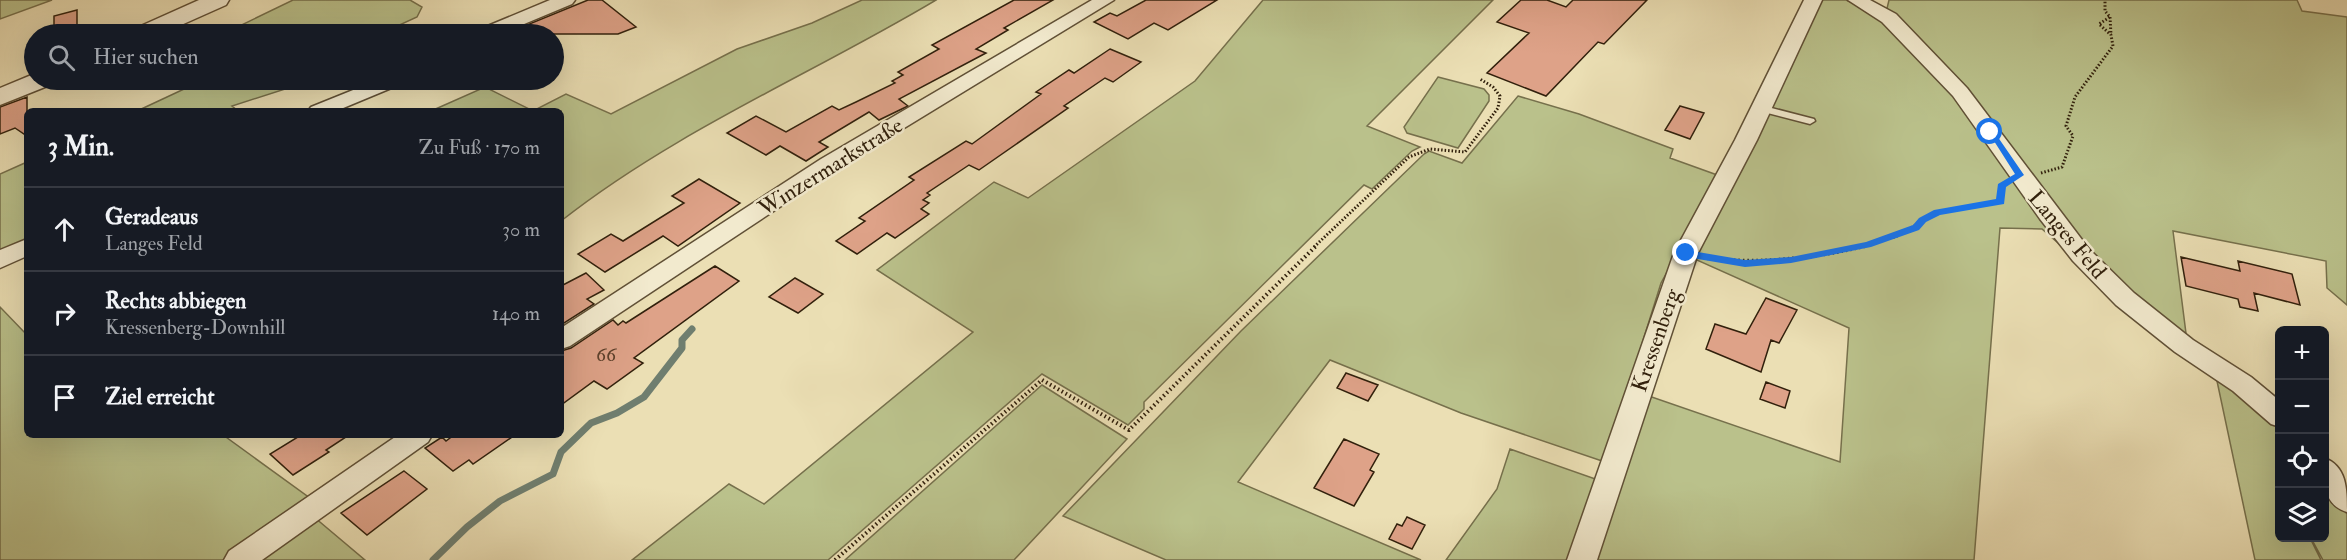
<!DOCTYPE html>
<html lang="de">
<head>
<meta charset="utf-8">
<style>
  :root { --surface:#171b24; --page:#242831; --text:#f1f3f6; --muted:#9ea1a6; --line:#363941 }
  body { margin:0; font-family:"IM FELL Double Pica",serif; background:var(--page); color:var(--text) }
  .controls { position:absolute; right:18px; bottom:18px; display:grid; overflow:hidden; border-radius:9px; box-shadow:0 6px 24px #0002 }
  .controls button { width:54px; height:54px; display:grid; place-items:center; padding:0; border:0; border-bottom:2px solid var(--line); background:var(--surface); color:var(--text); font:30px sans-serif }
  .stop { position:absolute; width:18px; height:18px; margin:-14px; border:4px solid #1a73e8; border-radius:50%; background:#fff }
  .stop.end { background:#1a73e8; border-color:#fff; box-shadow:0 2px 6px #0008 }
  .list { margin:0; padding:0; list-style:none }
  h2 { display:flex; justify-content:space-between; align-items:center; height:78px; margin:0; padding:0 24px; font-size:26px }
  h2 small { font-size:20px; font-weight:400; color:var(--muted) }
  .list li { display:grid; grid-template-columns:39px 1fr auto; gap:18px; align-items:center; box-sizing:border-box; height:84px; padding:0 24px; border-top:2px solid var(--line) }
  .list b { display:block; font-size:22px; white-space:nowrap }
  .list p { margin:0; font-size:20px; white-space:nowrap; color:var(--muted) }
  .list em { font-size:20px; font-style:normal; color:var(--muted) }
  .icon { flex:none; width:33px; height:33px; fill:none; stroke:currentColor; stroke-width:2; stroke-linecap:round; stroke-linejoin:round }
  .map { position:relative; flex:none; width:2347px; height:560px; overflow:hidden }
  .search { position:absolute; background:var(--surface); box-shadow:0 6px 24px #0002; left:24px; top:24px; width:540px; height:66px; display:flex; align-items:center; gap:15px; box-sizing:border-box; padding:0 21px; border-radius:33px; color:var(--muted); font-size:22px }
  .panel { position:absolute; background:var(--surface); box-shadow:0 6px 24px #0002; left:24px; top:108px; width:540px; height:330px; border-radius:9px }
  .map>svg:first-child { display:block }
  .green { fill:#bac18b; stroke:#76704c; stroke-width:1.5 }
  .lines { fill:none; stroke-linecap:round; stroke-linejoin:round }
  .stream { stroke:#6f7e6f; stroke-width:7 }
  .building { fill:#dea288; stroke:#31200c; stroke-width:1.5 }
  .service-casing { stroke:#605036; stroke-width:3 }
  .minor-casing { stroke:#605036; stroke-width:3 }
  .tertiary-casing { stroke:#605036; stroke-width:3 }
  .path-far1 { stroke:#31200c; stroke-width:3; stroke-dasharray:1.5 2; stroke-linecap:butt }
  .path { stroke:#31200c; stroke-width:4; stroke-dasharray:1.5 3; stroke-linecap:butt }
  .service { fill:#f2eace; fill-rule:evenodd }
  .minor { fill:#f2eace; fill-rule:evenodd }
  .tertiary { fill:#f2eace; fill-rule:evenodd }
  .route { fill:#1a73e8 }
  .labels { text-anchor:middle; stroke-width:5; stroke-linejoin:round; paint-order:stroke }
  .number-label { font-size:20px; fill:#5c402b }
  .street-label { font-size:22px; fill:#31200c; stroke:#f2eace }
</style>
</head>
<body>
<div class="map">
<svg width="2347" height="560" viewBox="0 0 2347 560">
  <rect width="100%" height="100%" fill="#ebdfb4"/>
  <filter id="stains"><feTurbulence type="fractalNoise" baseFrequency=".00333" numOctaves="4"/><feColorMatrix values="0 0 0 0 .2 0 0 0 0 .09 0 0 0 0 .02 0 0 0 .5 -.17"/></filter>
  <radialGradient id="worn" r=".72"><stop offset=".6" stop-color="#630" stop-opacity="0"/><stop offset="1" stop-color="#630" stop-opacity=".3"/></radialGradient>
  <path class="green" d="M0,0H52L0,19Z
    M293,0H410L422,7L417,17L380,34H223Z
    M862,0H936C812,74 675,131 561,221V111H431L485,87L533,111L566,94L611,114L737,49L812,23Z
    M1263,0H1493L1367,126L1420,147L1412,151L1372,189L1364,185L1144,402V409L1128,425L1042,374L828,560H632L729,484L764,504L973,332L877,270L994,182L1028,198L1195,81Z
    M1819,0H1846L1885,17L1889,0H2297L2302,11L2347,17V305L2327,288L2326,261L2173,231L2188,349L2279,426L2280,538H2310L2321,560H2255L2217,381L2042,229L2000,228L1974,560H1593L1643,394L1840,462L1849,328L1690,257Z
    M1438,77L1484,89L1489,95V101L1458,148L1407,133L1404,127Z
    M194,80H313L232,106L238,111H137L197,83Z
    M1518,96L1579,114L1673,149L1670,158L1720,176L1661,283L1605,462L1461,413L1330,360L1238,482L1421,560H1166L1063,516L1241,331L1424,154L1429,151L1462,163Z
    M27,162V248L0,261V174Z
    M0,307L27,335V435H223L314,501L230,560H0Z
    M1042,385L1127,439L1014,560H845Z
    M1510,449L1601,481L1575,560H1446L1497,489Z
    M2325,480L2347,514V560H2323L2311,538H2324Z
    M314,517L365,560H254Z"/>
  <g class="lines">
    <path class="stream" d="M433,560L467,527L500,501L553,474L561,452L591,423L617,413L644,397L682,348V340L692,329"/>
  </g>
  <path class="building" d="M588,0H602L636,27L618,34H505Z
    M1014,0H1053L1004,28L1008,30L976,49L986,53L899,99L908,106L879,120L869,112L819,142L828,147L806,161L780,146L766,155L727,133L756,116L786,132L832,106L839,110L856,102L895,83L892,81L903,75L898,72L939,49L932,45Z
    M1146,0H1217L1168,30L1154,23L1128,39L1094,22L1110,13L1117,16Z
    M1521,0H1547L1566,7L1573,0H1647L1604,44L1598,42L1546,96L1487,73L1529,33L1497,22Z
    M77,10V29L54,34V16Z
    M1110,49L1141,62L1113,82L1105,78L1064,106L1068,108L979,170L969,165L927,193L930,195L923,200L929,203L921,209L929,214L895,238L887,233L857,254L836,241L865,221L859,218L914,180L909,177L966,141L972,144L1041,94L1036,92L1069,70L1074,73Z
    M27,97V136L15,128L0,134V107Z
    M1680,106L1704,113L1690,139L1665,130Z
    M699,179L740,203L678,246L663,236L605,272L578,254L611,234L623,241L684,203L672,196Z
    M2181,257L2240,271L2238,261L2292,274L2300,305L2254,293L2258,311L2240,307L2238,299L2186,286Z
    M715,266L739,281L634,358L643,363L607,389L594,381L561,405V351L571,348L613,320L618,325L623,321L626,323Z
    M586,273L604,290L587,299L594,304L561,325V286Z
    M795,278L823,294L798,313L769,297Z
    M1766,298L1797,310L1779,343L1771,340L1761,372L1706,349L1715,324L1746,334Z
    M1346,373L1378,385L1368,401L1337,388Z
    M1766,382L1790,391L1785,408L1760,399Z
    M301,435H349L326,450L329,452L293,475L270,454Z
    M454,435H515L473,464L469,460L453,471L425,448L442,437L446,441Z
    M1344,439L1379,454L1370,470L1374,472L1354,506L1314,488Z
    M404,471L427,489L367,535L341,513Z
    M1407,517L1425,525L1412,549L1389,539L1397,524L1402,526Z"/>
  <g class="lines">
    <defs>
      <path id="service" d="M1760,105L1814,119L1815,121L1810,124L1756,110L1755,108L1756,106Z"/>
      <path id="minor" d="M550,0H575L572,4L500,34H475L478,30Z
        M1092,0H1114L837,169L570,346L561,349V328L821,159Z
        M1804,0H1822L1757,140L1698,253L1597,560H1567L1674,253L1735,140Z
        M1848,0H1870L1896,14L1967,88L2089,249L2134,293L2193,340L2251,377L2280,401V427L2271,424L2233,391L2175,352L2116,305L2073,261L2040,219L1953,96L1882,22Z
        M378,80H404L401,84L336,111H308L311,107Z
        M27,239V256L0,268V250Z
        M398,435H432L428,442L262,560H224L229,551Z
        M2324,458C2347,466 2347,490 2347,512C2322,504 2324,481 2324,458Z"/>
      <path id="tertiary" d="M199,0H229L226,5L161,34H130L134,29Z
        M34,74V80H53L50,85L0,105V88Z"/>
    </defs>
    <use href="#service" class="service-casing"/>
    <use href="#minor" class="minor-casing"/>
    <use href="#tertiary" class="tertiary-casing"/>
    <path class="path-far1" d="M2110,17L2111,35
      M2041,173L2062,167L2073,136L2066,126L2075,97L2113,46L2111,35L2099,24L2110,17L2105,11V0
      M1314,247L1409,157L1430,149L1465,152L1498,108L1500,96L1493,87L1480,79
      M1859,247L1895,237L1937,213L2001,202L2004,185"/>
    <path class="path" d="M1707,258C1760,265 1813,258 1865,246
      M835,560L1042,380L1129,430L1316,246"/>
    <use href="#service" class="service"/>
    <use href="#minor" class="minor"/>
    <use href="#tertiary" class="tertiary"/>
  </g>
  <path class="route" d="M1987,130H1993L2024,175L2006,187L2004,204L1940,215L1926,222L1919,230L1871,247L1791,263L1745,267L1686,257L1681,253L1686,250L1745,260L1791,257L1866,242L1913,225L1919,218L1934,210L1996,199L1998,184L2015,174Z"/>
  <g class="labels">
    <g class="number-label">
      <text x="606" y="361">66</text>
    </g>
    <g class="street-label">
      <text transform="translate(830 166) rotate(-32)" y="8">Winzermarkstraße</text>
      <text transform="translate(2068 234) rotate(50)" y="8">Langes Feld</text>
      <text transform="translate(1655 340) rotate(-71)" y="8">Kressenberg</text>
    </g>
  </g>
  <rect width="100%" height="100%" filter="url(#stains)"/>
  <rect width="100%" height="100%" fill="url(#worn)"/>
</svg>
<div class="controls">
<button>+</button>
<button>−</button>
<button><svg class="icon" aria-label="locate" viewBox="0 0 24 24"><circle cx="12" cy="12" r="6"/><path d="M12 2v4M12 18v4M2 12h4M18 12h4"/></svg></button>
<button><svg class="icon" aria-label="layers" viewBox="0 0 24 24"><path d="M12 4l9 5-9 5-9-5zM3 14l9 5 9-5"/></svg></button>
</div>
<div class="stop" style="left:1990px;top:132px"></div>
<div class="stop end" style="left:1686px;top:253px"></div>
<div class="search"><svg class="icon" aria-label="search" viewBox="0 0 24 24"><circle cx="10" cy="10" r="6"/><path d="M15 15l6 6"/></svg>Hier suchen</div>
<section class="panel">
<h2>3 Min.<small>Zu Fuß · 170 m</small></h2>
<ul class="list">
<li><svg class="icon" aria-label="ahead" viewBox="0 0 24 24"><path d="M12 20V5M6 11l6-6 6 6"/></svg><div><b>Geradeaus</b><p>Langes Feld</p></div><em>30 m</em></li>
<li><svg class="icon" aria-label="right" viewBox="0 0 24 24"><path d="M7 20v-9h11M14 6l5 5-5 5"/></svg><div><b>Rechts abbiegen</b><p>Kressenberg-Downhill</p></div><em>140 m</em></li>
<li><svg class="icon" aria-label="arrive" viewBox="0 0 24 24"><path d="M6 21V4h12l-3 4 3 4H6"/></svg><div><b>Ziel erreicht</b></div></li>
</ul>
</section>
</div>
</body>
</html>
